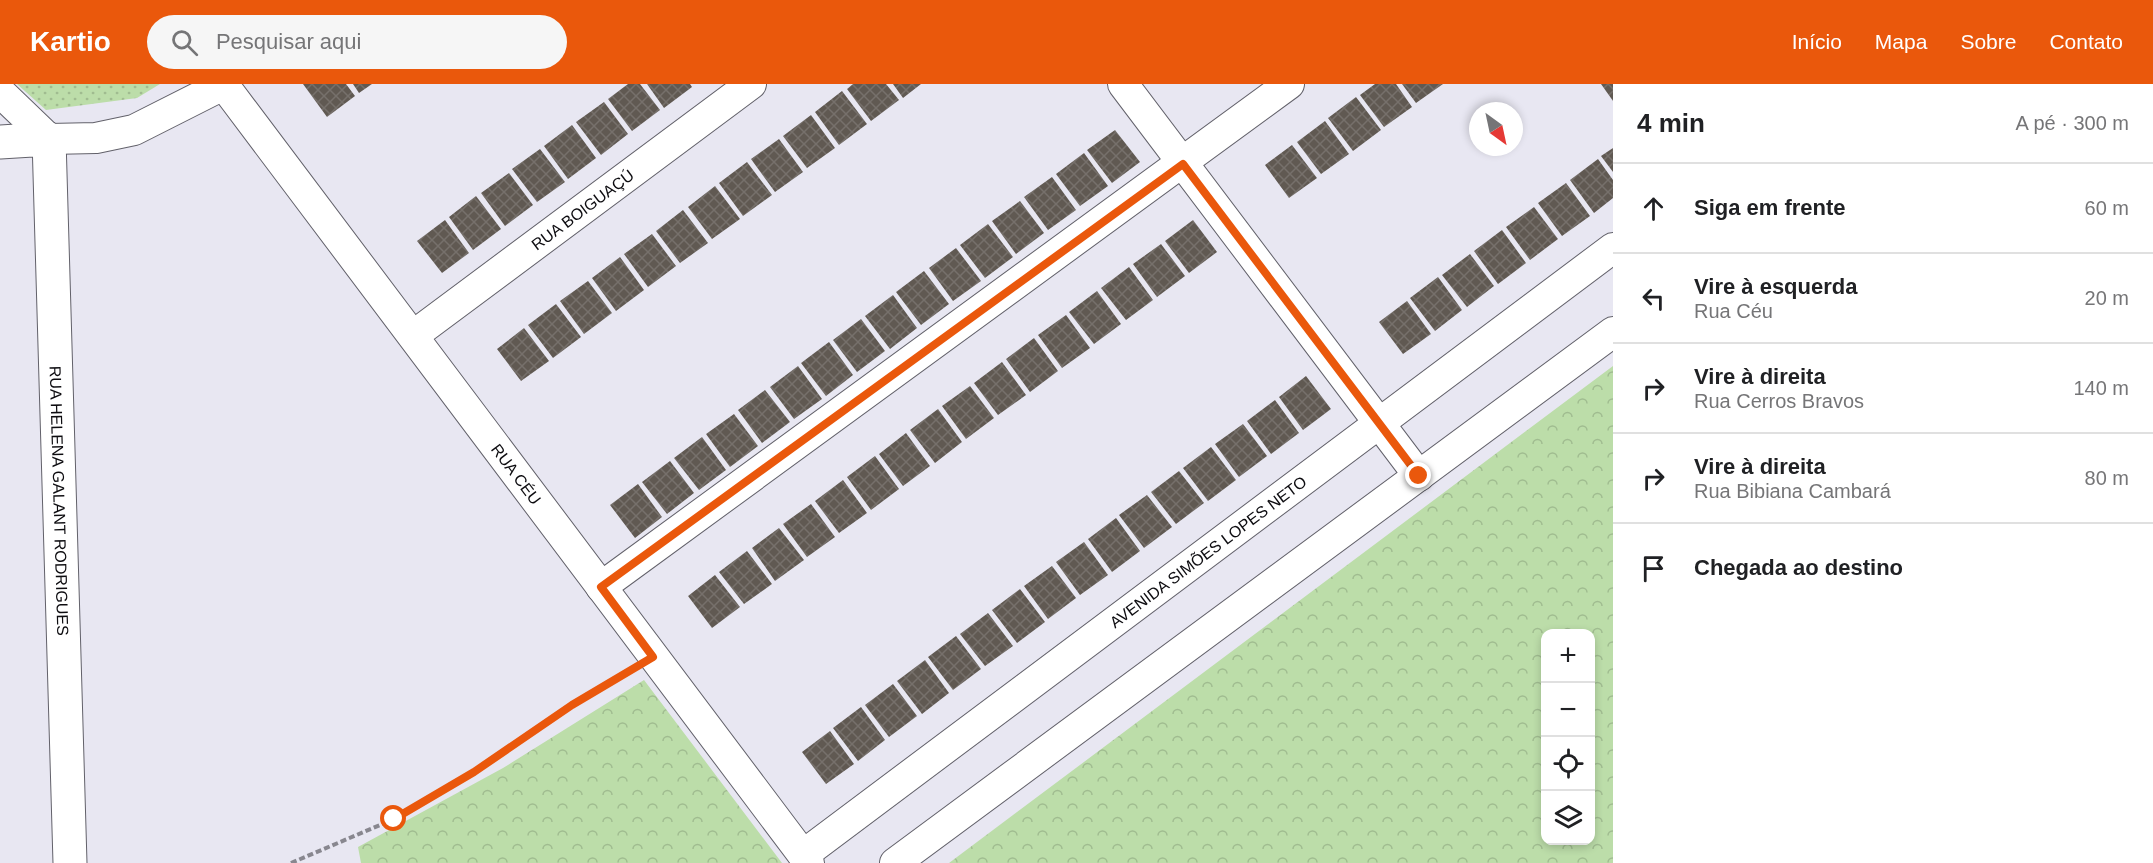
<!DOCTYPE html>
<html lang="pt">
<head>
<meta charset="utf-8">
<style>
  :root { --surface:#fff; --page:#f6f6f6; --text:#202124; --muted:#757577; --line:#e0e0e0; --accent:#ea580c }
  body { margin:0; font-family:Helvetica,sans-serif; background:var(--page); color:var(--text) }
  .controls { position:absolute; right:18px; bottom:18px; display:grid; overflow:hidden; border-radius:12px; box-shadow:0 3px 9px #0003 }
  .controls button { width:54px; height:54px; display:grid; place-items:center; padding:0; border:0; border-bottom:2px solid var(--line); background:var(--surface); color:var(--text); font:30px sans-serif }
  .compass { position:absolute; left:1469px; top:18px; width:54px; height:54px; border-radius:50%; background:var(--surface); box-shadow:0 3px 9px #0003; rotate:147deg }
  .stop { position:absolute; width:18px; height:18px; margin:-14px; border:4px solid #ea580c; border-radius:50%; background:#fff }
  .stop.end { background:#ea580c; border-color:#fff; box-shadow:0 2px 6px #0008 }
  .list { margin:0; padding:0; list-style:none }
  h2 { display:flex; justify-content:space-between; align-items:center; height:78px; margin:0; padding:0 24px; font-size:26px }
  h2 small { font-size:20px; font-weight:400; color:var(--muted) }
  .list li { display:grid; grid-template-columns:39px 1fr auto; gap:18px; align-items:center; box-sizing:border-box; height:90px; padding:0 24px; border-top:2px solid var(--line) }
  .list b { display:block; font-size:22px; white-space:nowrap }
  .list p { margin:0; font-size:20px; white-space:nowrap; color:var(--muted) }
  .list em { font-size:20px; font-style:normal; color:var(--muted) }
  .icon { flex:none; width:33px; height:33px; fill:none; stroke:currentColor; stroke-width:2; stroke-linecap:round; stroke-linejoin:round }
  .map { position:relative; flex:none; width:1613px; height:779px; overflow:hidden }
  header { display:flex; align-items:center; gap:36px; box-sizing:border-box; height:84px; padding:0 30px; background:var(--accent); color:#fff }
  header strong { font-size:28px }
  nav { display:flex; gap:33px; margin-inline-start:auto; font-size:21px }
  .search { width:420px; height:54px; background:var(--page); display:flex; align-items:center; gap:15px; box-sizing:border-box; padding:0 21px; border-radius:33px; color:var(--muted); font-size:22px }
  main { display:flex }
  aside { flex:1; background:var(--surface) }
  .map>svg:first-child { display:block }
  .grass { fill:url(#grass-dots) }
  .forest { fill:url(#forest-crowns); fill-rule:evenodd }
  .building { fill:url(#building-cross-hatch) }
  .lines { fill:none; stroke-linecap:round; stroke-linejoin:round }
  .minor-casing { stroke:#62616a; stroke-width:32 }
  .tertiary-casing { stroke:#62616a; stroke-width:35 }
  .path { stroke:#88878f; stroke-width:4; stroke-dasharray:6 3; stroke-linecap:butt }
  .minor { stroke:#fff; stroke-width:30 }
  .tertiary { stroke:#fff; stroke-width:33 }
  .route { stroke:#ea580c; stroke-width:8 }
  .labels { text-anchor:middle; stroke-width:6; stroke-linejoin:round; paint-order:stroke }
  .street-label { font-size:16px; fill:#0d0c10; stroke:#e8e7f2 }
</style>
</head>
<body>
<header>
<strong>Kartio</strong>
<div class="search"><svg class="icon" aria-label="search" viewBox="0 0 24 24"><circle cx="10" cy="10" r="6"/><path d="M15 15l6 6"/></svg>Pesquisar aqui</div>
<nav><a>Início</a><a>Mapa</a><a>Sobre</a><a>Contato</a></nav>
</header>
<main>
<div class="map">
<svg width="1613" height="779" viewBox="0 0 1613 779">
  <defs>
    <pattern id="grass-dots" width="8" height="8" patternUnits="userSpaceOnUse" patternTransform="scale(1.5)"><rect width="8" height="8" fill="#bcdda9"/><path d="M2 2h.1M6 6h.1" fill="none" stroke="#a0bc90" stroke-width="1.8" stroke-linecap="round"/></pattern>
    <pattern id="forest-crowns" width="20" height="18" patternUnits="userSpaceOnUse" patternTransform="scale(1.5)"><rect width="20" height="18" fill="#bcdda9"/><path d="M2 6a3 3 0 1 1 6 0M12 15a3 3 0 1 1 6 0" fill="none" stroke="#a0bc90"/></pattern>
    <pattern id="building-cross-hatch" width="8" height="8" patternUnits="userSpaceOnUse" patternTransform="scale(1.5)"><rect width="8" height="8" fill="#605952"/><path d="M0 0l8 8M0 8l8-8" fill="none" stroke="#76706b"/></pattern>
  </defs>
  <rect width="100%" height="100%" fill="#e8e7f2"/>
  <path class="grass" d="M17,0H160L137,14L46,26Z"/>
  <path class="forest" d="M1613,282V779H949ZM1546,550H1590V756H1546Z
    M644,596L782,779H361L358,763L503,684Z"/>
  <path class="building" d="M303,0H346L355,12L327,33Z
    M353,0H372L359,9Z
    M628,0H640L660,26L632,47L608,15Z
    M647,0H690L692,3L664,24Z
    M853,0H886L899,16L871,37L847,5Z
    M893,0H921L903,14Z
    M1375,0H1396L1412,23L1384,43L1360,11Z
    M1402,0H1443L1416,19Z
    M1601,0H1613V17Z
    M842,7L867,40L839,61L815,28Z
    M1356,13L1381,46L1353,67L1328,34Z
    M604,18L628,50L601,71L576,38Z
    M811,31L835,64L807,84L783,52Z
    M1325,37L1349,70L1321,90L1297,58Z
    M572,41L596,74L568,95L544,62Z
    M1115,46L1140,78L1112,99L1087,66Z
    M779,55L803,88L775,108L751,75Z
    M1292,61L1317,94L1289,114L1265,81Z
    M1613,64V88L1601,72Z
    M540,65L565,98L537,118L512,85Z
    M1084,69L1108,102L1080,122L1056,90Z
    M1598,75L1613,96V114L1594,129L1570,96Z
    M747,78L772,111L743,132L719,99Z
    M509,89L533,121L505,142L481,109Z
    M1052,93L1076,126L1048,146L1024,113Z
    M1566,99L1590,132L1562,152L1538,119Z
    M715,102L740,135L712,155L688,123Z
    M476,112L501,145L473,166L449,133Z
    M1020,117L1044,149L1016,170L992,137Z
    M1534,123L1558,155L1530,176L1506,143Z
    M683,126L708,159L680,179L656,147Z
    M445,136L469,169L442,189L417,157Z
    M1193,136L1217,168L1189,189L1165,157Z
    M988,140L1013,173L985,194L960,161Z
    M1502,146L1526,179L1498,200L1474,167Z
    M652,150L676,182L648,203L624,170Z
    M1161,160L1185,192L1157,213L1133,180Z
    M956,164L981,197L953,217L929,184Z
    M1470,170L1494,202L1467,223L1442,191Z
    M620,173L644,206L616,227L592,194Z
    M1129,183L1153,216L1126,236L1101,204Z
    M924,187L949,220L921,241L896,208Z
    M1438,193L1462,226L1435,247L1410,214Z
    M588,197L612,229L584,250L560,217Z
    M1097,207L1121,240L1094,260L1069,228Z
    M893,211L917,244L890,265L865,232Z
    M1407,217L1431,250L1403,270L1379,238Z
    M556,220L581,253L553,274L528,241Z
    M1066,231L1090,264L1062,284L1038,251Z
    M861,235L885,267L857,288L833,256Z
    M524,244L549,277L521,297L497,265Z
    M1034,254L1058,287L1030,308L1006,275Z
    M829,258L853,291L826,312L801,279Z
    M1002,278L1026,311L998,331L974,299Z
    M798,282L822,315L794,335L770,303Z
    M1306,292L1331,325L1303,346L1279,313Z
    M970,302L994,334L966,355L942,322Z
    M765,306L790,338L762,359L738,326Z
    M1275,316L1299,349L1271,370L1247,337Z
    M938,325L962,358L935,379L910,346Z
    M734,330L758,362L730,383L706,350Z
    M1243,340L1267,372L1239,393L1215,360Z
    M906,349L930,382L903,402L879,370Z
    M702,353L726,386L699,406L674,374Z
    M1211,363L1236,396L1208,417L1183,384Z
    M875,372L899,405L871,426L847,393Z
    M670,377L694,409L667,430L642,398Z
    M1179,387L1204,419L1176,440L1151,408Z
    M843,396L867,429L839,449L815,417Z
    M638,400L662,433L635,454L610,421Z
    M1147,411L1172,443L1144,464L1119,431Z
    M811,420L835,453L807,473L783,440Z
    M1116,434L1140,467L1112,488L1088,455Z
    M779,444L804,476L775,497L752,464Z
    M1084,458L1108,491L1080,511L1056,478Z
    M747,467L772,500L744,520L719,488Z
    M1052,482L1076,514L1048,535L1024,502Z
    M715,491L740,523L712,544L688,512Z
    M1020,505L1045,538L1017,559L992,526Z
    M988,529L1013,562L985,582L960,550Z
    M956,552L981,585L953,606L928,573Z
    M925,576L949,609L922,630L897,597Z
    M893,600L917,632L889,653L865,621Z
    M861,623L885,656L858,677L833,644Z
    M830,647L854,680L826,700L802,668Z"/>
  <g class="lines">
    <defs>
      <g id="minor">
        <path id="s1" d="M223,0L809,779"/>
        <path d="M1123,0L1419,392"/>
        <path d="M0,8L49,55L96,54L134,46L225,0"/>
        <path id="s2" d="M414,251L751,0"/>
        <path d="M601,503L1289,0"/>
        <path id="s3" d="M803,771L1613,164"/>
        <path d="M895,779L1613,248"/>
      </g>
      <g id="tertiary">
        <path id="s4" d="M0,58L49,55L70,779"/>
      </g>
    </defs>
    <use href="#minor" class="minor-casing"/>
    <use href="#tertiary" class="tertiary-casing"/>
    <path class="path" d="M291,779L394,735L474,688L572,621L627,588"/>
    <use href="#minor" class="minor"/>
    <use href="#tertiary" class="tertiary"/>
  </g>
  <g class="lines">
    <path class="route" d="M394,735L474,688L572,621L653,573L601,503L1183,80L1419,392"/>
  </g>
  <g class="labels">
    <g class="street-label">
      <text dy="6" stroke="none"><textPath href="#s2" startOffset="210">RUA BOIGUAÇÚ</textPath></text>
      <text dy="6" stroke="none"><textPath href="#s1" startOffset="488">RUA CÉU</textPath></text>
      <text dy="6" stroke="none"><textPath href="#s4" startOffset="411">RUA HELENA GALANT RODRIGUES</textPath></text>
      <text dy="6" stroke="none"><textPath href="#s3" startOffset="506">AVENIDA SIMÕES LOPES NETO</textPath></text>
    </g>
  </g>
</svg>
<div class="controls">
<button>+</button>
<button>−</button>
<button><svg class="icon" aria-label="locate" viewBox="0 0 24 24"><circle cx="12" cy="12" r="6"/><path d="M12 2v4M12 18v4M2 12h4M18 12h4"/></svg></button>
<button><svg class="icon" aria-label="layers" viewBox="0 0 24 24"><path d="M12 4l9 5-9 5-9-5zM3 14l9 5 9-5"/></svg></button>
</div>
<svg class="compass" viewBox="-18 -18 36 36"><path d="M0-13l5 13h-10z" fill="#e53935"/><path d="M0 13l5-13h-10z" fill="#757577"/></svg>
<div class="stop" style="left:394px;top:735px"></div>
<div class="stop end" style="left:1419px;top:392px"></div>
</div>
<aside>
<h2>4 min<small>A pé · 300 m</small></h2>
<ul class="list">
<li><svg class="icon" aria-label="ahead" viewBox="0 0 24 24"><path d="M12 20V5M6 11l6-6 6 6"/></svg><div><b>Siga em frente</b></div><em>60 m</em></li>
<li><svg class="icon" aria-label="left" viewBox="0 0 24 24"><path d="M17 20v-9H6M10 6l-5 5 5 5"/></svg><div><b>Vire à esquerda</b><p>Rua Céu</p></div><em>20 m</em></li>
<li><svg class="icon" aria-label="right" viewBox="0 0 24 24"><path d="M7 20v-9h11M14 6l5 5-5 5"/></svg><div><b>Vire à direita</b><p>Rua Cerros Bravos</p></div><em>140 m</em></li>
<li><svg class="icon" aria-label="right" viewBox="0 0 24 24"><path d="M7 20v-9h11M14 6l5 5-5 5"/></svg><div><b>Vire à direita</b><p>Rua Bibiana Cambará</p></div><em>80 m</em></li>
<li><svg class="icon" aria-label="arrive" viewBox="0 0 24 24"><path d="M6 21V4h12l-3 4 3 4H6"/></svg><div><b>Chegada ao destino</b></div></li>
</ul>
</aside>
</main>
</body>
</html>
